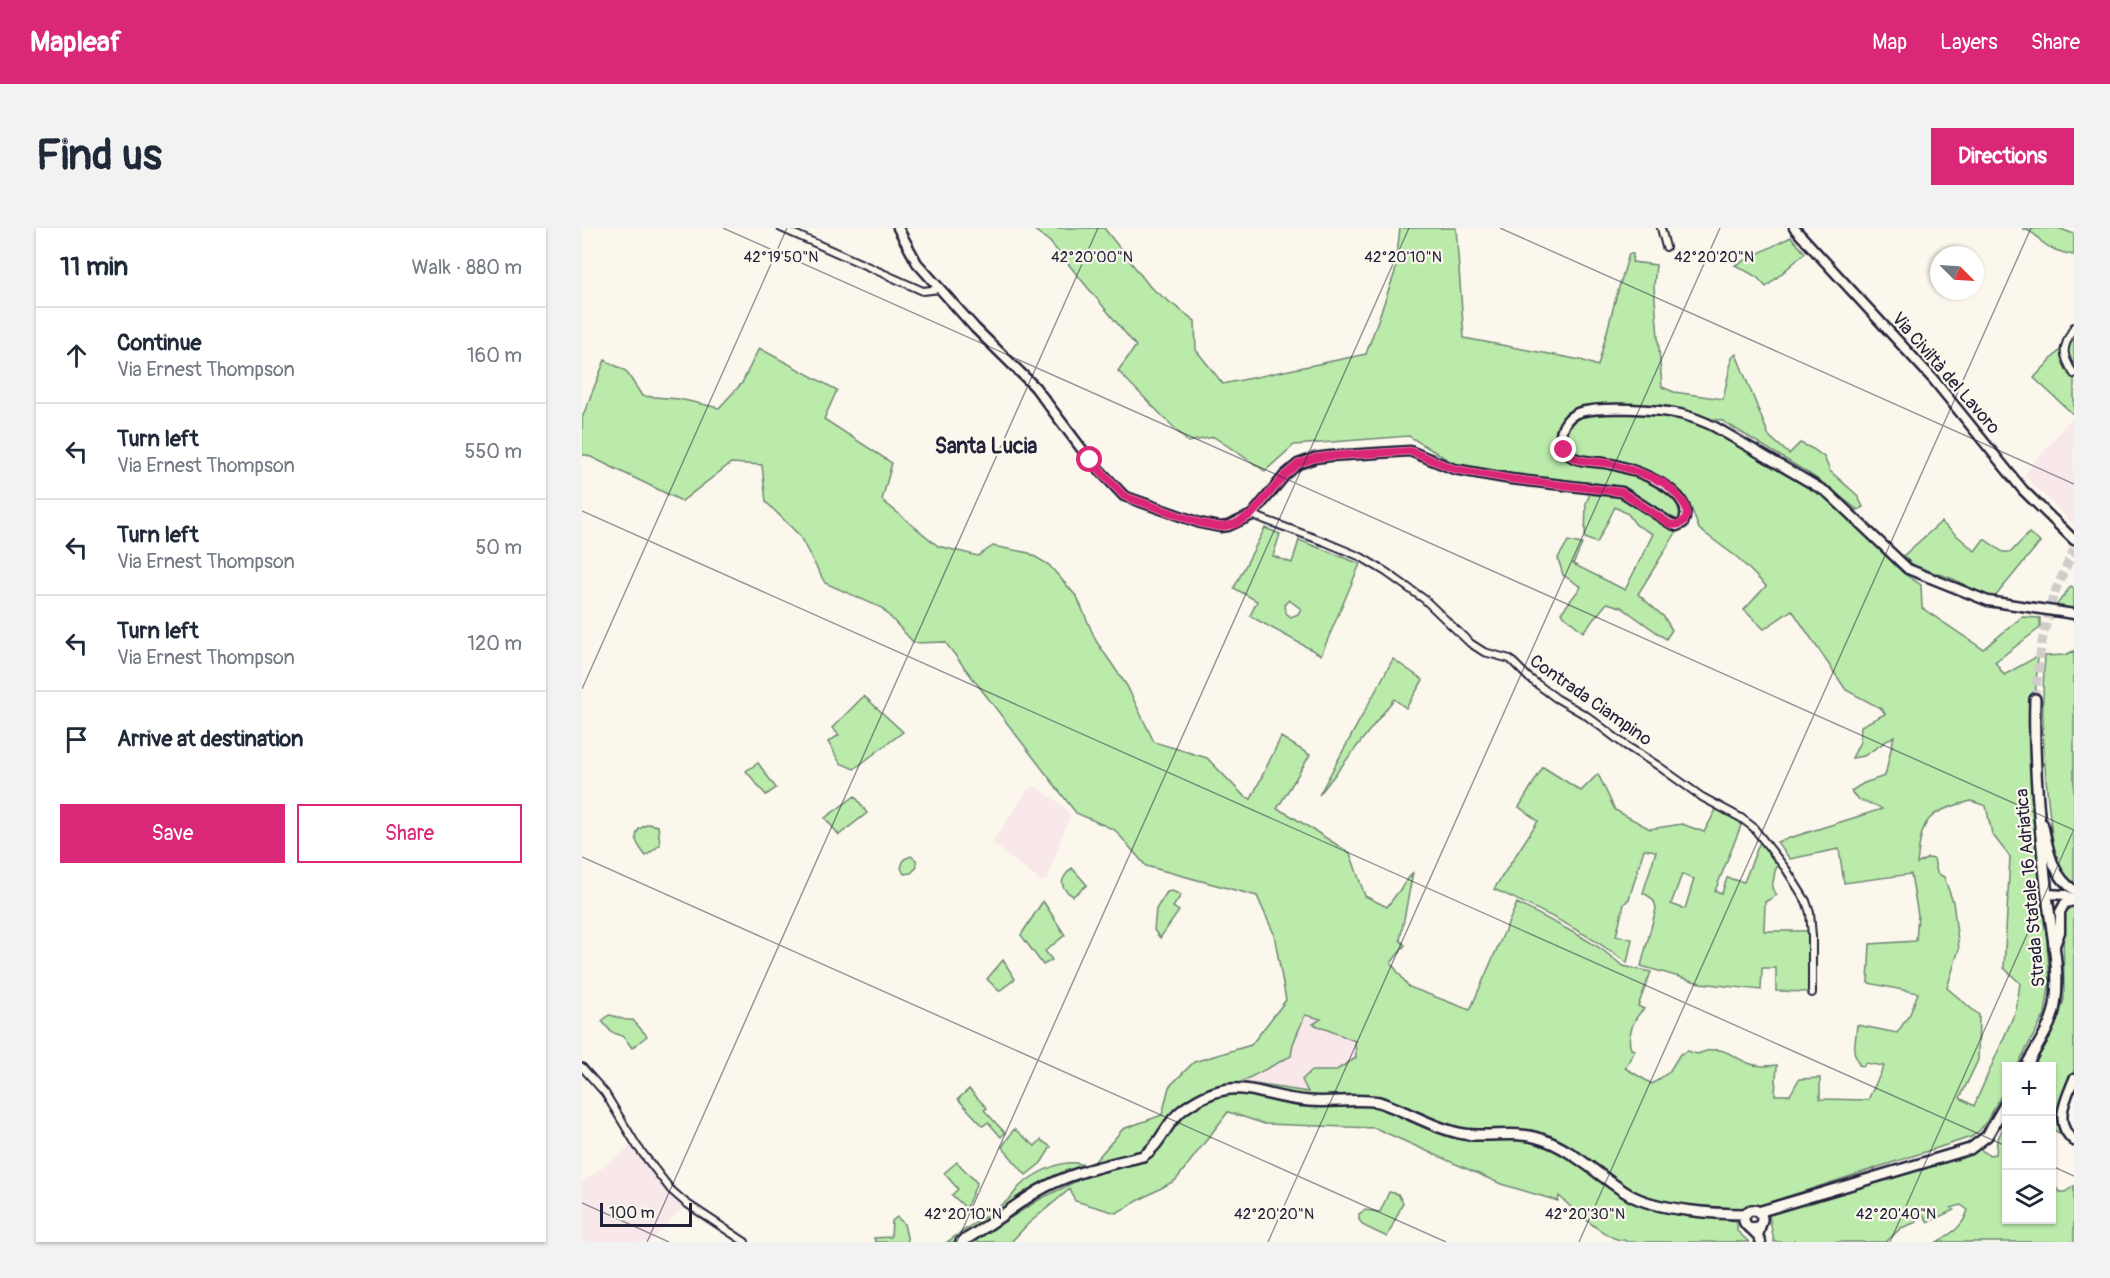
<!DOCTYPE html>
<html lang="en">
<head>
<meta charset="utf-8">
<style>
  :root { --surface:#fff; --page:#f2f2f3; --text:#1f2937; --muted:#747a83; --line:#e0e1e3; --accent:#db2777 }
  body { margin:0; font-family:Pangolin,sans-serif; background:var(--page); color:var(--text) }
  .controls { position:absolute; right:18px; bottom:18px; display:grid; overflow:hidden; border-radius:0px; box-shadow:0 2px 4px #0004 }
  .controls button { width:54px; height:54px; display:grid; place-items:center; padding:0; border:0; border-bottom:2px solid var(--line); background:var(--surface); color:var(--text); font:30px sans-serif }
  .compass { position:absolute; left:1348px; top:18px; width:54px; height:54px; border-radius:50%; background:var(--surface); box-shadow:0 2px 4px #0004; rotate:114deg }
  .scale { position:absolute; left:18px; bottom:15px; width:92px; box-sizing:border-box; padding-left:6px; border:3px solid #22223b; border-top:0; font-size:16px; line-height:21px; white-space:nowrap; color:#22223b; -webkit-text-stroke:4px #fbf7ec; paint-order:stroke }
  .stop { position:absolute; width:18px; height:18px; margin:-14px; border:4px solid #db2777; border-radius:50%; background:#fff }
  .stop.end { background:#db2777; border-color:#fff; box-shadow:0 2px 6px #0008 }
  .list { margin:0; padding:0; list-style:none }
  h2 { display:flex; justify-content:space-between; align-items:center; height:78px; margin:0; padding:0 24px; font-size:26px }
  h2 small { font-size:20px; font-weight:400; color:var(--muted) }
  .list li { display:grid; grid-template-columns:39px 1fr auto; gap:18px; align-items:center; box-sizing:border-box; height:96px; padding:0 24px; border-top:2px solid var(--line) }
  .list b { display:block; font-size:22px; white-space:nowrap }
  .list p { margin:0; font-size:20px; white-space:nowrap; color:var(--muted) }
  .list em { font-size:20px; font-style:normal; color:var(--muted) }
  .actions { display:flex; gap:12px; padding:18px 24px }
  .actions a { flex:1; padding:14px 0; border:2px solid var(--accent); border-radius:0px; text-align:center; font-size:21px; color:var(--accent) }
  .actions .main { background:var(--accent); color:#fff }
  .icon { flex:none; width:33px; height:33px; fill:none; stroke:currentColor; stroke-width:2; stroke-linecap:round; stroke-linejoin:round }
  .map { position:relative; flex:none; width:1492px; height:1014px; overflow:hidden; border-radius:0px }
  header { display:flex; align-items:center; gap:36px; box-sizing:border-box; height:84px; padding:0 30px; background:var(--accent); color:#fff }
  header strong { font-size:28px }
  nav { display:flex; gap:33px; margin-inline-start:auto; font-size:21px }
  .intro { display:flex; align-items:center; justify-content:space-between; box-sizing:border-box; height:144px; padding:0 36px }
  h1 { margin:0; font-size:42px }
  .button { padding:15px 27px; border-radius:0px; background:var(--accent); color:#fff; font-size:21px; font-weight:700 }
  main { display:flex; gap:36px; padding:0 36px }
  aside { flex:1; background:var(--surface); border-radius:0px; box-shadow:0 2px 4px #0004 }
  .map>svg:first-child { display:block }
  .built { fill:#f9e8ea }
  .green { fill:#bbebab; stroke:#6e8673; stroke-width:1.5; fill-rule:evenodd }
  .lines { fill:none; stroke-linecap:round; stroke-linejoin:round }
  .primary-tunnel { stroke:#d0ccc9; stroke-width:9; stroke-dasharray:9 4.5; stroke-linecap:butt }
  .street-casing { stroke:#22223b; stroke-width:10 }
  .secondary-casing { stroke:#22223b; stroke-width:13 }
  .primary-casing { stroke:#22223b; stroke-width:14 }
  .street { stroke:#fbf7ec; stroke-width:6 }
  .secondary { stroke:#fbf7ec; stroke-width:8 }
  .primary { stroke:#fbf7ec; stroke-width:9 }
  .route { stroke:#db2777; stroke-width:8 }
  .ticks { fill:none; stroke:#22223b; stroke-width:1.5; stroke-opacity:0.45 }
  .labels { text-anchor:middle; stroke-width:4.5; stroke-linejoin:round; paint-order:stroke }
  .street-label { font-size:18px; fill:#22223b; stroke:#fbf7ec }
  .quarter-label { font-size:21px; font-weight:bold; fill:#22223b; stroke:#fbf7ec }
  .ticks-label { font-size:15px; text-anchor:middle; fill:#22223b; stroke:#fbf7ec; stroke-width:4.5; stroke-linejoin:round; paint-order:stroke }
</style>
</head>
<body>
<header>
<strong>Mapleaf</strong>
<nav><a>Map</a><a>Layers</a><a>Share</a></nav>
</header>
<div class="intro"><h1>Find us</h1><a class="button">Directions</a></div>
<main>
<aside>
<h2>11 min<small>Walk · 880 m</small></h2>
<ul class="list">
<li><svg class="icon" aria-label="ahead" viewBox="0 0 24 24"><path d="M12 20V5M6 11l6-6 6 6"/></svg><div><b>Continue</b><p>Via Ernest Thompson</p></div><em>160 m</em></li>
<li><svg class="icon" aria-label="left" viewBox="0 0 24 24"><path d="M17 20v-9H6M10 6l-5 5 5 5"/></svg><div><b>Turn left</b><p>Via Ernest Thompson</p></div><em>550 m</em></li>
<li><svg class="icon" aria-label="left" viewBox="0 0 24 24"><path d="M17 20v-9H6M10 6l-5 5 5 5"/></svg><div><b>Turn left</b><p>Via Ernest Thompson</p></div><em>50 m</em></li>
<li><svg class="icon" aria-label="left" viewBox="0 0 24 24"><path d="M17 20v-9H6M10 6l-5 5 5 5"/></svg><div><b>Turn left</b><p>Via Ernest Thompson</p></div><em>120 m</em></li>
<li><svg class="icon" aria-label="arrive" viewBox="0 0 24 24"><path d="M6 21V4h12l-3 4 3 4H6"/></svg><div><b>Arrive at destination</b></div></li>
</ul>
<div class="actions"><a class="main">Save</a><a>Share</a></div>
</aside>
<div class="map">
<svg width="1492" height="1014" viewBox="0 0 1492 1014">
  <rect width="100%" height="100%" fill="#fbf7ec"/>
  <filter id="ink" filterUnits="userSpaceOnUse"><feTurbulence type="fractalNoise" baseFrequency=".0167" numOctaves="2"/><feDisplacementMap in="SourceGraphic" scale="12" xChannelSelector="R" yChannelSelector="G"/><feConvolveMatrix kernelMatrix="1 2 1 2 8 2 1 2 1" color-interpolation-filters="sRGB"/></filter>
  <g filter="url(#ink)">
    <path class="built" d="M1492,187V297L1442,247Z
      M453,558L479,576L488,587L465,651L458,653L410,615L446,561Z
      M723,787L740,791L732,796L773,813L774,830L753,843H729L727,865L658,854L709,828L711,816Z
      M52,915L103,977L68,1014H0V955Z"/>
    <path class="green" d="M450,0H522L569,60L613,93L614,122L641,156L784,126L813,44L818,0H874L882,110L999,132L1016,138L1033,73L1047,26H1051L1050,34L1074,37L1072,59L1080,159L1092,164L1141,171L1150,130L1154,126L1187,208L1207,226L1218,215L1231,221L1242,229L1248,243L1275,267L1281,279L1276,282L1231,248L1139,192L1131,191L1245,269L1321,345L1339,357L1340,380L1401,421L1440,389L1458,390V400L1413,434L1422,447L1456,428L1449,524L1468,751L1463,786L1435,838H1424V858L1405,893L1397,903L1389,909L1195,972C1180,978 1167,987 1152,981C1128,979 1092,981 1070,972C1031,956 1003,920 963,908C944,902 923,905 903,905L908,912C954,905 989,931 1025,956C1036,964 1047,973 1059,978C1082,988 1120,985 1146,990L1155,995V1003L1167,1014H1045L1042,1012C1027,1014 988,979 977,968L976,973L919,956L793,900L683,896L646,884L594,952L534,985L493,973L488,961L446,996L429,1014H391L458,971L495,953L504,942L374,1014H365C385,999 408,987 427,971C432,967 434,961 439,957C455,944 487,926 507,940L541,901L580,887L587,859L612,834L669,817L704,772L692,706L675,668L564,638L533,602L494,585L363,414L332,415L300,380L243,355L217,307L184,274L180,237L149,235L100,273L5,227H0V190L23,132L44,143L60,168L97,171L137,180L160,155L177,120L255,162L242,191L310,235L300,272L356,318L396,328L411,318L447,325L467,337L495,369L514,413L545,458L572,514L625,530L662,568L669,571L699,509L728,527L695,581L706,586L768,625L783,668L805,679L831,644L818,712L823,717L809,735L827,759L888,782L935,675L998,708L1018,720L1041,738L1069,744L1056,778L1062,781C1052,789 1044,809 1049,821L1053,822L1043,840L1070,856L1087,844L1098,826L1106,823L1115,826C1141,816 1143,825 1166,835C1175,839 1185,838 1195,837L1193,867H1208L1217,851L1238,850V871L1286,872L1302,838L1283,835L1282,838L1277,837L1272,824L1275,797L1315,805L1328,786L1336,765L1286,755L1288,716L1334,713L1336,687L1329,646L1262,655L1257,621L1208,631L1195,614L1300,581C1288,572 1280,579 1269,563L1282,555L1303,548L1312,508L1282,528L1270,530L1278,514L1279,498L1303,486L1300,481L1264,462L1210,382L1182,401L1162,382L1184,358L1156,330L1117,301L1110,282L1099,294L1092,295L1032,257L969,253L879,240L827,208L712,217L683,243L632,209L606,214L536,143L554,118L468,14ZM1389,573L1404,578L1410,606L1428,629L1422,740L1438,755L1434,782L1392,878L1378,870L1396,832L1397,787L1365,760L1377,721L1371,674L1362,649L1355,645L1352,631L1346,630L1335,636C1340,590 1343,585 1389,573ZM723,787L739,791L731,796L773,813L774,830L753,843H729L720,852L726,864L659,854L709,828L711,816Z
      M1476,0L1492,6V27C1480,25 1469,22 1460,14C1453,7 1450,3 1440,1Z
      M1209,9L1223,25L1184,59L1175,49L1153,37Z
      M1492,107V187L1452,150Z
      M1009,264L1041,267L1095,303L1056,366L1082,389L1090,402L1084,411L1039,379L1025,375L1001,404L979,385L999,359L981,347L976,330L986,313L1000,316L991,336L1043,362L1071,306L1054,297L1046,286L1033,279L1015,315L1003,310L1004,275Z
      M1359,294L1393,323L1402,311L1421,324H1429L1447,305L1458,314L1412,370C1398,367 1386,358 1373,352C1354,343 1336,344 1321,328Z
      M683,300L698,306L691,328L710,335L717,312L778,336L739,427L668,388L675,373L652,360ZM707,372L719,381L716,386L709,389L704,385L703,376Z
      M1489,358L1492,360V383L1473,379Z
      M1492,423V656L1481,646L1473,631C1464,561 1457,498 1463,428L1483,427Z
      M811,431L841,452L824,480L812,471L737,567Z
      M282,468L321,504L272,541L258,535L246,514L257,507L250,500Z
      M176,535L194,560L184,567L164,543Z
      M961,539L999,563L1016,546L1033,582L1068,601L1100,596L1122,604L1135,580L1160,595L1133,663L1140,665L1145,650L1162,654L1179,611L1197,635L1193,643L1190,660L1195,667L1183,674L1182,703H1227L1228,764L1194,763V740H1180L1179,762L1118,755L1059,738L1074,681C1073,672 1069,669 1061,665L1074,623L1062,621L1047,671L1042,676L1034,708L1050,711L1045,735C1004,703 959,683 912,661L956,593L937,579ZM1100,646L1112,651L1103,681L1089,676Z
      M273,568L285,585L257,607L243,590Z
      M66,596L76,598L78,617L64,628C57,619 50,611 57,601Z
      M329,628L334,632L335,639L329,645L322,646L319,640L322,631Z
      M490,640L505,657L491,668C475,659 479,650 490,640Z
      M590,663L599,667L591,679L597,683L578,710L572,702L574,681L585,664Z
      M461,673L483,707L463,723L470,732L461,737L439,707Z
      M1492,677V842L1475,885L1476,897L1479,906L1470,901V838H1452L1477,789L1482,771L1481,686L1485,679Z
      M421,732L433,751L417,763L405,751Z
      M27,787C37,788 41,794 51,792L65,808L50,820C44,812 41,806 30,805L20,793Z
      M387,861L405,880L402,882L423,905L419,909L406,894L401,898L376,871Z
      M1424,893V992H1470V956L1478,964H1483L1492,958V1014H1355C1370,1005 1381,999 1386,982L1379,977L1369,980L1372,982L1346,994L1339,983L1332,987L1335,994L1319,1000L1304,1014H1215L1212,1012L1210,1014H1192L1187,987L1190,983L1396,920L1407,927L1414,926L1415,913Z
      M432,901L453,918L459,912L469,919L459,935L444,947L420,919Z
      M375,934L395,955L384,980L370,967L376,961L362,945Z
      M807,964L816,966L821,975L805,1009L782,998L777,992V986L783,982L798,984Z
      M315,989L322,996L326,1014H293L292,1010L309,1009L310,993Z"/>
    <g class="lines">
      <path class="primary-tunnel" d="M1453,471L1459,418L1471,368L1492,321"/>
      <defs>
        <path id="street" d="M199,0L341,63L358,61
          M1079,0L1084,19
          M1492,99C1480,120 1479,126 1492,146
          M670,287L743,314L779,329L804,344L842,371L888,415L902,424L928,431L947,450L974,470L1005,488L1043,517L1075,537L1120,569L1159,590L1171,599L1204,641L1224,673L1228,685L1230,708V765
          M0,839L23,865L55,918L89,962L104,975L163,1014"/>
        <path id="secondary" d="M316,0L335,35L393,100L453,159L508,232L542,268L618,295L638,299L646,298L670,287L703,247L716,236L733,230L748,228L828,223L872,241L929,251L1040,264L1088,295L1095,298L1101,295C1117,264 1051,240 1028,236C1016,233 1004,235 992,230C986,227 982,223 980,217C976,203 984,188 998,184C1021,178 1074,181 1098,186C1111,189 1121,193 1133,199L1246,265L1326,341L1406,373L1492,386
          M1212,0L1351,151L1441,262L1492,312
          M1461,596C1467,622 1469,646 1492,662
          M1465,666L1484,667L1492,671
          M1472,720L1478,704V684L1483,675L1492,673
          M1492,851C1483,873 1471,895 1492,913
          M1168,1000L1176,1008L1179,1014
          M1176,1008L1179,997"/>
        <path id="primary" d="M1444,838C1454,820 1470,798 1473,777C1479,742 1469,702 1465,667C1458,602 1451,537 1453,471
          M1162 991a9 9 0 1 1 18 0a9 9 0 1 1-18 0Z
          M1176,984L1388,921L1405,908L1424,875
          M379,1014C406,999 430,979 456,963C488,944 526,937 561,928C580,916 584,893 603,880C655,843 675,870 727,873C751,875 774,870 797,874C825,883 853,901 882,906C908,910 933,902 959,911C990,920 1020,951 1048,967C1074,982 1133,986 1164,986"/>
      </defs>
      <use href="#street" class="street-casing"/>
      <use href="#secondary" class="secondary-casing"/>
      <use href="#primary" class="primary-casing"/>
      <use href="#street" class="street"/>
      <use href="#secondary" class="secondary"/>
      <use href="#primary" class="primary"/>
    </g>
  </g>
  <g class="lines" filter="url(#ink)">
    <path class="route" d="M508,232L542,268L618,295L638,299L653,296L670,286L703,247L716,236L733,230L748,228L828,223L872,241L929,251L1040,264L1088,296C1104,300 1109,285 1100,273C1096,268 1089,260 1083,256C1075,250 1041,239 1030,236C1014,232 994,237 982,222"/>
  </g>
  <path class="ticks" d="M141,0L1492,602M918,0L1492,256M0,283L1424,918M0,461L205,0M0,629L864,1014M1470,938L1492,948M0,975L87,1014M65,1014L516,0M375,1014L827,0M686,1014L1138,0M997,1014L1449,0M1308,1014L1492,601"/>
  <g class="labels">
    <g class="street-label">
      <text transform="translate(1364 145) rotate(49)" y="6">Via Civiltà del Lavoro</text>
      <text transform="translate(1009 472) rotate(35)" y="6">Contrada Ciampino</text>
      <text transform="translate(1448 660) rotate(-95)" y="6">Strada Statale 16 Adriatica</text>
    </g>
    <g class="quarter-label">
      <text x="404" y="225">Santa Lucia</text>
    </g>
  </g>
  <g class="ticks-label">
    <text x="510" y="34">42°20'00"N</text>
    <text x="821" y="34">42°20'10"N</text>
    <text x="1132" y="34">42°20'20"N</text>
    <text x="199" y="34">42°19'50"N</text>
    <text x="381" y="991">42°20'10"N</text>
    <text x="692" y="991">42°20'20"N</text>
    <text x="1003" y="991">42°20'30"N</text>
    <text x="1314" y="991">42°20'40"N</text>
  </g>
</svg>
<div class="controls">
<button>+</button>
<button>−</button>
<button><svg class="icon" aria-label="layers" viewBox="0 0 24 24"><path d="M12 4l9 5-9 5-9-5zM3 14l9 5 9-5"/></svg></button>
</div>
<svg class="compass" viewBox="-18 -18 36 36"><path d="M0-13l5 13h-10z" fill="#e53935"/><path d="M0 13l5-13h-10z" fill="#747a83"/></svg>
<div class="scale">100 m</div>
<div class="stop" style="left:508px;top:232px"></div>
<div class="stop end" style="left:982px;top:222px"></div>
</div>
</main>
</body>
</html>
